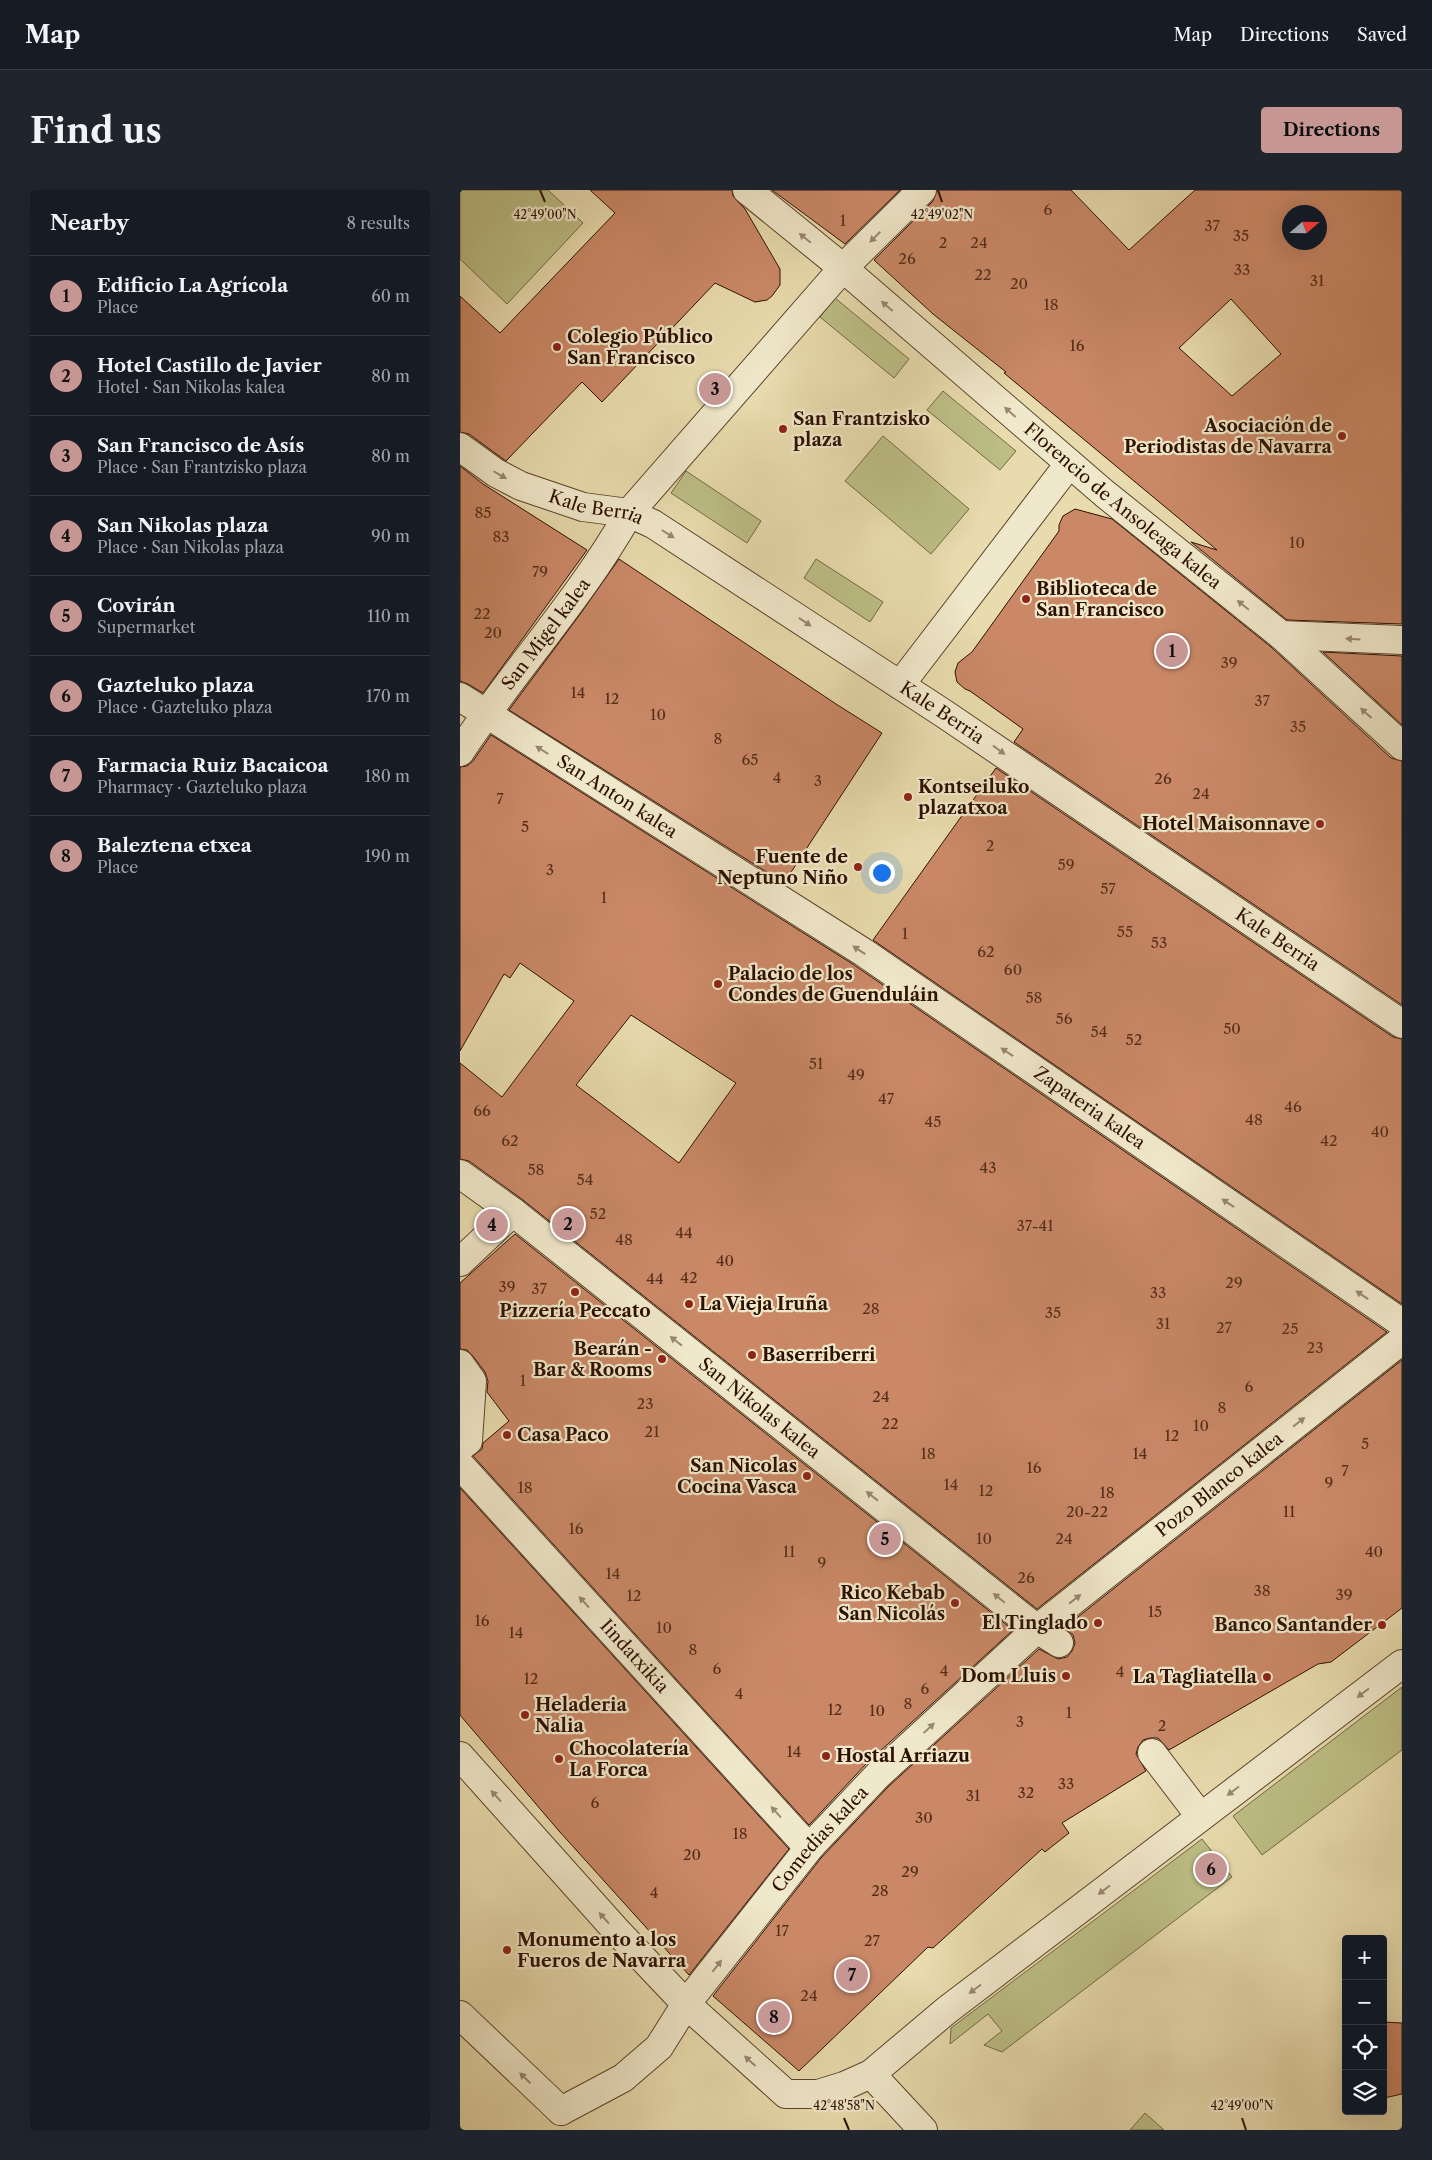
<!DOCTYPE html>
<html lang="en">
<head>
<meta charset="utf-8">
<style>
  :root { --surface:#171b24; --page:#20242c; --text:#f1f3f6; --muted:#9ea1a6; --line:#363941; --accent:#c59692 }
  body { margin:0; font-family:"Libre Caslon Text",serif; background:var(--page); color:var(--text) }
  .controls { position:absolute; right:15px; bottom:15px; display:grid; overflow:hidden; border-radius:5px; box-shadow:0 5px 20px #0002 }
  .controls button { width:45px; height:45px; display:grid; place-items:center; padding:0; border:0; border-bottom:1px solid var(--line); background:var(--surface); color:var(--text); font:25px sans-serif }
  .compass { position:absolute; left:822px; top:15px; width:45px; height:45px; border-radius:50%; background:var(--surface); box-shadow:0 5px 20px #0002; rotate:70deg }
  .you { position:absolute; left:421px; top:682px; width:18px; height:18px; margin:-12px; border:4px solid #fff; border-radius:50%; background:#1a73e8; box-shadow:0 0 0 8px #1a73e833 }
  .badge { display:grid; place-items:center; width:32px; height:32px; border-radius:50%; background:var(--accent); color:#111; font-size:16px; font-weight:700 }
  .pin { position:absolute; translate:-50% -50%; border:2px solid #fff; box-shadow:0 1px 5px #0006 }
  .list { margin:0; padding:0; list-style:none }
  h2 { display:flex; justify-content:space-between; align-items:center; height:65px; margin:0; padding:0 20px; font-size:21px }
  h2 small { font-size:16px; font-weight:400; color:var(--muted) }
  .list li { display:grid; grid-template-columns:32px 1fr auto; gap:15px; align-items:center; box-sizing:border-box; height:80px; padding:0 20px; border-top:1px solid var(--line) }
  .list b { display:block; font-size:19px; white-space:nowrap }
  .list p { margin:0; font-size:16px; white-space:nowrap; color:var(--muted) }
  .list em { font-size:16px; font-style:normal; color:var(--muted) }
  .icon { flex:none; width:28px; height:28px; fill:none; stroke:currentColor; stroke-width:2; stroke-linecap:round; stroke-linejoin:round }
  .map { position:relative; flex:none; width:942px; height:1940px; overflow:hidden; border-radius:5px }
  header { display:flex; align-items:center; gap:30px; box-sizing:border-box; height:70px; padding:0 25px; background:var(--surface); border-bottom:1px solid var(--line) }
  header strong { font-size:24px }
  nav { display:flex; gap:28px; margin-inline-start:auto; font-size:18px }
  .intro { display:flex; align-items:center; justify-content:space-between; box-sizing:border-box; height:120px; padding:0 30px }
  h1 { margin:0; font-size:35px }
  .button { padding:12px 22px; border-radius:5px; background:var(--accent); color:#111; font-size:18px; font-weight:700 }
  main { display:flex; gap:30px; padding:0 30px }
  aside { flex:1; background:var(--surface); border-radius:5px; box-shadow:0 5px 20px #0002 }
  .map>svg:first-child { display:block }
  .green { fill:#bcbe85; stroke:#756743 }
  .building { fill:#ca8867; stroke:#2e1001; fill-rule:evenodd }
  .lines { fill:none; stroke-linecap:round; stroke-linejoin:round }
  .street-casing { stroke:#5c432c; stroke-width:30 }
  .street { stroke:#f0e8ca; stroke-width:28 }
  .oneway { fill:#998770 }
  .ticks { fill:none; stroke:#2e1001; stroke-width:2 }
  .poi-dot { fill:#8f2418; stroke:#f0e8ca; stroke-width:2 }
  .labels { text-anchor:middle; stroke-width:4.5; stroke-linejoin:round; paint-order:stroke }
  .number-label { font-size:15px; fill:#552e1a }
  .poi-label { font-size:18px; font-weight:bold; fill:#2e1001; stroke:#f0e8ca; text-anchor:start }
  .street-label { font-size:18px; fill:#2e1001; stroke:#f0e8ca }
  .ticks-label { font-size:12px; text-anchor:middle; fill:#2e1001; stroke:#f0e8ca; stroke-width:4.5; stroke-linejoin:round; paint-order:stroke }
</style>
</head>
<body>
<header>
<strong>Map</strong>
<nav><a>Map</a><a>Directions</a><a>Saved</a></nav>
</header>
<div class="intro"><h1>Find us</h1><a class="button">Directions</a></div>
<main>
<aside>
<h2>Nearby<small>8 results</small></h2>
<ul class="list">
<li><span class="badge">1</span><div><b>Edificio La Agrícola</b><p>Place</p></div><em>60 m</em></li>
<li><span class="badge">2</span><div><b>Hotel Castillo de Javier</b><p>Hotel · San Nikolas kalea</p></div><em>80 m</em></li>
<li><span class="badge">3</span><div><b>San Francisco de Asís</b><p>Place · San Frantzisko plaza</p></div><em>80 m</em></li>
<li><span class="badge">4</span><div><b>San Nikolas plaza</b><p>Place · San Nikolas plaza</p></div><em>90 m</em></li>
<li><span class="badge">5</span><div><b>Covirán</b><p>Supermarket</p></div><em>110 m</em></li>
<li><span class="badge">6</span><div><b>Gazteluko plaza</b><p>Place · Gazteluko plaza</p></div><em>170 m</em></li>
<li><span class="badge">7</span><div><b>Farmacia Ruiz Bacaicoa</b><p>Pharmacy · Gazteluko plaza</p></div><em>180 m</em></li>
<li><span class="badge">8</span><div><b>Baleztena etxea</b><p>Place</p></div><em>190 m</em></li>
</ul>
</aside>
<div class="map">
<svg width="942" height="1940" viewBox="0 0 942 1940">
  <rect width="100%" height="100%" fill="#e8dbad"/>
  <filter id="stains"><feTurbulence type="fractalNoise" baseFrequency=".004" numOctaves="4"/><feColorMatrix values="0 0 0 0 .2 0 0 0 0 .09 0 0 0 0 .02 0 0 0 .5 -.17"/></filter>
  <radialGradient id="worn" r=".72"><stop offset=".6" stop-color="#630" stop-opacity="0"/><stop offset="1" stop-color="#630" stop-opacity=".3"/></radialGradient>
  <path class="green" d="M0,0H88L123,33L47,114L0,69Z
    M375,108L449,169L434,188L360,127Z
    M483,201L556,261L540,280L467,220Z
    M423,246L509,319L471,364L385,291Z
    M226,281L301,331L287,353L211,303Z
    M356,369L423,412L410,432L344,388Z
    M942,1497V1560L802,1665L773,1626Z
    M742,1649L772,1687L542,1862L524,1855L542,1841L528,1824L490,1854L491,1838Z
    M685,1923L704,1940H670Z"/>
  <path class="building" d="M130,0H272L273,6L285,19L320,79V95L312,106L307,110L295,112L255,93L142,212L122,192L46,271L9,244L0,242V106L40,143L155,23Z
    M312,0H440L385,54Z
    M477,0H611L669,60L735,0H942V434L827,430L731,352L757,360L544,183L546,182L473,124L414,70L473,11ZM830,22H860V52H830ZM771,109L821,164L772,206L719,158Z
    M0,276L23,294L127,360L23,503L8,494L0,491Z
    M615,319L652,329L811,457L931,568L942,571V815L554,552L563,539L510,501L505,499L497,492L495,482L498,473L512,462L599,341V335L603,326Z
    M159,369L376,514L422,543L324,693L49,520L121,423Z
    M863,462L942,466V535Z
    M31,545L394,775L927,1142L577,1419L63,1010L9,971L0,969V873L42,907L114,811L60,773L50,788L44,784L0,861V577L7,576L13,571ZM171,825L276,893L219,973L116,895Z
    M536,578L933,847L942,849V1114L413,750Z
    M55,1044L553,1440L407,1573L349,1635L13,1266L22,1259L23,1253L49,1231L27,1202L28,1191L25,1182L12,1165L7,1160L0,1159V1093Z
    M942,1170V1418L871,1472L858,1474L709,1560L698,1548H690L683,1550L678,1557L676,1564L686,1581L602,1633L609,1643L585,1662L582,1659L473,1758L468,1757L339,1881L253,1806L361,1668L429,1596L579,1459L598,1469L607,1467L612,1461L615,1453L613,1445L604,1438Z
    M0,1298L329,1659L229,1785L99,1641L0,1525Z
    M923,1832L942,1833V1904L924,1908Z"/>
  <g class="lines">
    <defs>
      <g id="street">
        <path id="s1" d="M287,0L383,78L645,304L821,445L942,556"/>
        <path id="s2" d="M0,257L36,283L61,296L123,317L169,323L193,334L483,523L942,834"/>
        <path d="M821,445L942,450"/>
        <path d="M440,495L609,274"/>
        <path id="s3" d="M0,507L403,762L942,1133"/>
        <path id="s4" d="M0,562C54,480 121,408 169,323L383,78L462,0"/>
        <path id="s5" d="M0,984L53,1022L577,1439L599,1453"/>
        <path d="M0,1072L53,1022"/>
        <path d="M0,1174L12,1191L8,1251L0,1257"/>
        <path id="s6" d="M0,1275L349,1658"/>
        <path d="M692,1563L740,1626"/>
        <path d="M0,1566L155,1739L226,1814L326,1904H358L384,1896L411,1884L487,1820L942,1474"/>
        <path d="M0,1825L101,1921"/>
        <path d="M411,1884L463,1940"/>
        <path id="s7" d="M101,1921L163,1888L199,1857L226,1814L349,1658L418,1585L577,1439L942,1150"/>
      </g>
    </defs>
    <use href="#street" class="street-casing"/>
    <use href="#street" class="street"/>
  </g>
  <defs><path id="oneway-solid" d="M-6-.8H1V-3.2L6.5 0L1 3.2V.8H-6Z" transform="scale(1.25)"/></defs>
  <g class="oneway">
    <use href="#oneway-solid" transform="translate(415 47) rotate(135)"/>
    <use href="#oneway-solid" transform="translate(345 48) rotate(-141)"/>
    <use href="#oneway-solid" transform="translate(427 116) rotate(-139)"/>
    <use href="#oneway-solid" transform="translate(550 222) rotate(-139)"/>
    <use href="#oneway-solid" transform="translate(40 285) rotate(30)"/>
    <use href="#oneway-solid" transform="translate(208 344) rotate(32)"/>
    <use href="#oneway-solid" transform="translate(783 415) rotate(-141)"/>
    <use href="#oneway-solid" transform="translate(345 432) rotate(34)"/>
    <use href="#oneway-solid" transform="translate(893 449) rotate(-177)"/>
    <use href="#oneway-solid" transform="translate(906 523) rotate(-138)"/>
    <use href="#oneway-solid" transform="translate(82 560) rotate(-148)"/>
    <use href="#oneway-solid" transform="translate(539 560) rotate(36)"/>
    <use href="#oneway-solid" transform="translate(399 760) rotate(-147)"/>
    <use href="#oneway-solid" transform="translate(547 862) rotate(-146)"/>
    <use href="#oneway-solid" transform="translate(768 1013) rotate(-146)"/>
    <use href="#oneway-solid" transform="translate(902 1105) rotate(-146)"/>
    <use href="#oneway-solid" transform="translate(216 1151) rotate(-142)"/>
    <use href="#oneway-solid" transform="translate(839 1232) rotate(-38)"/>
    <use href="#oneway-solid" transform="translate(412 1306) rotate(-142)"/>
    <use href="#oneway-solid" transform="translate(539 1408) rotate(-141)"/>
    <use href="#oneway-solid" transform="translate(615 1409) rotate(-38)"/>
    <use href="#oneway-solid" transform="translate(124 1412) rotate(-132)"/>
    <use href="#oneway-solid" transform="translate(903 1503) rotate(143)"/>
    <use href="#oneway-solid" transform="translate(469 1538) rotate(-43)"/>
    <use href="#oneway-solid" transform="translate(773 1601) rotate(143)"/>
    <use href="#oneway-solid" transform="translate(36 1606) rotate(-132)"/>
    <use href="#oneway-solid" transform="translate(316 1622) rotate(-132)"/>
    <use href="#oneway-solid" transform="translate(644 1700) rotate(143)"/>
    <use href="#oneway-solid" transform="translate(144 1728) rotate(-132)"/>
    <use href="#oneway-solid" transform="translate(257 1776) rotate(-52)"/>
    <use href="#oneway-solid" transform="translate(515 1799) rotate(143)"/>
    <use href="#oneway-solid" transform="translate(290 1871) rotate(-138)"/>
    <use href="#oneway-solid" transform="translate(65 1888) rotate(-136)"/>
  </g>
  <path class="ticks" d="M80,0L85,12M478,0L482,12M384,1928L389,1940M782,1928L786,1940"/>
  <g class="poi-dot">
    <circle cx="97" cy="157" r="5"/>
    <circle cx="323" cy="239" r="5"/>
    <circle cx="882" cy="246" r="5"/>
    <circle cx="566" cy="409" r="5"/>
    <circle cx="448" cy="607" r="5"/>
    <circle cx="860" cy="634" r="5"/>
    <circle cx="398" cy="677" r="5"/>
    <circle cx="258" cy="794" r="5"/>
    <circle cx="115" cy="1102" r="5"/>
    <circle cx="229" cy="1114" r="5"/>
    <circle cx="292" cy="1165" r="5"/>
    <circle cx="202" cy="1169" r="5"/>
    <circle cx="47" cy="1245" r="5"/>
    <circle cx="347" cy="1286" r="5"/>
    <circle cx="495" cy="1413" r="5"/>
    <circle cx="638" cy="1433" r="5"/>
    <circle cx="922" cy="1435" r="5"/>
    <circle cx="606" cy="1486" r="5"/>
    <circle cx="807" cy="1487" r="5"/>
    <circle cx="65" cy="1525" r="5"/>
    <circle cx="366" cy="1566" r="5"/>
    <circle cx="99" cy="1569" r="5"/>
    <circle cx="47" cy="1760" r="5"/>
  </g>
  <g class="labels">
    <g class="number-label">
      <text x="588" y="25">6</text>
      <text x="383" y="36">1</text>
      <text x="752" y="41">37</text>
      <text x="781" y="51">35</text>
      <text x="483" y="58">2</text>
      <text x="519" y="58">24</text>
      <text x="447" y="74">26</text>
      <text x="782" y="85">33</text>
      <text x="523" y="90">22</text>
      <text x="857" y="96">31</text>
      <text x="559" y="99">20</text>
      <text x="591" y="120">18</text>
      <text x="617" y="161">16</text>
      <text x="23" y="328">85</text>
      <text x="41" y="352">83</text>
      <text x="837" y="358">10</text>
      <text x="80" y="387">79</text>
      <text x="22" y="429">22</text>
      <text x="33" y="448">20</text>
      <text x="769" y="478">39</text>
      <text x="118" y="508">14</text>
      <text x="152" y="514">12</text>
      <text x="802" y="516">37</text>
      <text x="198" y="530">10</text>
      <text x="838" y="542">35</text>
      <text x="258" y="554">8</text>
      <text x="290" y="575">65</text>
      <text x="317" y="593">4</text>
      <text x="703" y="594">26</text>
      <text x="358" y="596">3</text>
      <text x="741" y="609">24</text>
      <text x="40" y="614">7</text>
      <text x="65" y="642">5</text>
      <text x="530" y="661">2</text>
      <text x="606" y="680">59</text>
      <text x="90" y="685">3</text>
      <text x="648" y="704">57</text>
      <text x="144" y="713">1</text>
      <text x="665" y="747">55</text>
      <text x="445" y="749">1</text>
      <text x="699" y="758">53</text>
      <text x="526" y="767">62</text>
      <text x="553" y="785">60</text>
      <text x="574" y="813">58</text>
      <text x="604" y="834">56</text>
      <text x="772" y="844">50</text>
      <text x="639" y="847">54</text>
      <text x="674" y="855">52</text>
      <text x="356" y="879">51</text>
      <text x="396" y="890">49</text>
      <text x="426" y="914">47</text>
      <text x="833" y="922">46</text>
      <text x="22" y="926">66</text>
      <text x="794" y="935">48</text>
      <text x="473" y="937">45</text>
      <text x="920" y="947">40</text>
      <text x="50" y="956">62</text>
      <text x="869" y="956">42</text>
      <text x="528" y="983">43</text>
      <text x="76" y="985">58</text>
      <text x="125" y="995">54</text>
      <text x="138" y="1029">52</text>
      <text x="575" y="1041">37-41</text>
      <text x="224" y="1048">44</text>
      <text x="164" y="1055">48</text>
      <text x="265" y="1076">40</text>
      <text x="229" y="1093">42</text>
      <text x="195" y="1094">44</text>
      <text x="774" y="1098">29</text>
      <text x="47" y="1102">39</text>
      <text x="79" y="1104">37</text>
      <text x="698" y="1108">33</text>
      <text x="411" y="1124">28</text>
      <text x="593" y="1128">35</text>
      <text x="703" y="1139">31</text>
      <text x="764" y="1143">27</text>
      <text x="830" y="1144">25</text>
      <text x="855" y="1163">23</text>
      <text x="63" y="1196">1</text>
      <text x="789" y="1202">6</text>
      <text x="421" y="1212">24</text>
      <text x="185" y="1219">23</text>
      <text x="762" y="1223">8</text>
      <text x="430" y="1239">22</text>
      <text x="741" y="1241">10</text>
      <text x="192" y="1247">21</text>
      <text x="712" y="1251">12</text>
      <text x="905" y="1259">5</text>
      <text x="468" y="1269">18</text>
      <text x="680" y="1269">14</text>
      <text x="574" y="1283">16</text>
      <text x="885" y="1286">7</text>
      <text x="869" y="1298">9</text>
      <text x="491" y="1300">14</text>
      <text x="65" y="1303">18</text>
      <text x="526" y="1306">12</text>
      <text x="647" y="1308">18</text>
      <text x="627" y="1327">20-22</text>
      <text x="829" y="1327">11</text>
      <text x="116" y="1344">16</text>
      <text x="524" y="1354">10</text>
      <text x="604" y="1354">24</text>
      <text x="329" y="1367">11</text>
      <text x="914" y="1367">40</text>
      <text x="362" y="1378">9</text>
      <text x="153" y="1389">14</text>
      <text x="566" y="1393">26</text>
      <text x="802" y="1406">38</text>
      <text x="884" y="1410">39</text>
      <text x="174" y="1411">12</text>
      <text x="695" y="1427">15</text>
      <text x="22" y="1436">16</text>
      <text x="204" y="1443">10</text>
      <text x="56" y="1448">14</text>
      <text x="233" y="1465">8</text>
      <text x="257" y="1484">6</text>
      <text x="484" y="1486">4</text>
      <text x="660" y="1487">4</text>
      <text x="71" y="1494">12</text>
      <text x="465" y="1504">6</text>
      <text x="279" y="1509">4</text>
      <text x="448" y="1519">8</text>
      <text x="375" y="1525">12</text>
      <text x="417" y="1526">10</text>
      <text x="609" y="1528">1</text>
      <text x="560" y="1537">3</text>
      <text x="702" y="1541">2</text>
      <text x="334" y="1567">14</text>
      <text x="606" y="1599">33</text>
      <text x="566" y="1608">32</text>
      <text x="513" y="1611">31</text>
      <text x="135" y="1618">6</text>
      <text x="464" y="1633">30</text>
      <text x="280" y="1649">18</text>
      <text x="232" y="1670">20</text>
      <text x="450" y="1687">29</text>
      <text x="420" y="1706">28</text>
      <text x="194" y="1708">4</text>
      <text x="322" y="1746">17</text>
      <text x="412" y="1756">27</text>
      <text x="349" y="1811">24</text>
    </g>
    <g class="poi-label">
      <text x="107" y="153">Colegio Público<tspan x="107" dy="21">San Francisco</tspan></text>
      <text x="333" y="235">San Frantzisko<tspan x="333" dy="21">plaza</tspan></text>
      <text x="872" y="242" text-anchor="end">Asociación de<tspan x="872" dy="21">Periodistas de Navarra</tspan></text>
      <text x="576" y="405">Biblioteca de<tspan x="576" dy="21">San Francisco</tspan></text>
      <text x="458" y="603">Kontseiluko<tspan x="458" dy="21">plazatxoa</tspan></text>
      <text x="850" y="640" text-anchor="end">Hotel Maisonnave</text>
      <text x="388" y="673" text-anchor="end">Fuente de<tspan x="388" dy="21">Neptuno Niño</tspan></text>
      <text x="268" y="790">Palacio de los<tspan x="268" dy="21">Condes de Guenduláin</tspan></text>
      <text x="239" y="1120">La Vieja Iruña</text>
      <text x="115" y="1127" text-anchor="middle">Pizzería Peccato</text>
      <text x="192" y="1165" text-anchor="end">Bearán -<tspan x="192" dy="21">Bar &amp; Rooms</tspan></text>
      <text x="302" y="1171">Baserriberri</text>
      <text x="57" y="1251">Casa Paco</text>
      <text x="337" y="1282" text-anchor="end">San Nicolas<tspan x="337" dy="21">Cocina Vasca</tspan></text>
      <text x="485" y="1409" text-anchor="end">Rico Kebab<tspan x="485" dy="21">San Nicolás</tspan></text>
      <text x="628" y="1439" text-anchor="end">El Tinglado</text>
      <text x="912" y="1441" text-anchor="end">Banco Santander</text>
      <text x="596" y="1492" text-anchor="end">Dom Lluis</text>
      <text x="797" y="1493" text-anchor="end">La Tagliatella</text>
      <text x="75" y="1521">Heladeria<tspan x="75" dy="21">Nalia</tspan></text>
      <text x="109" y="1565">Chocolatería<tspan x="109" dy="21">La Forca</tspan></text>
      <text x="376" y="1572">Hostal Arriazu</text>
      <text x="57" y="1756">Monumento a los<tspan x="57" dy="21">Fueros de Navarra</tspan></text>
    </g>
    <g class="street-label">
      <text dy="6" stroke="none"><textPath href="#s1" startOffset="491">Florencio de Ansoleaga kalea</textPath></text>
      <text dy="6" stroke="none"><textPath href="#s2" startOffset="151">Kale Berria</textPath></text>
      <text dy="6" stroke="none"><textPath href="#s4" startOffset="146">San Migel kalea</textPath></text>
      <text dy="6" stroke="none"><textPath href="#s2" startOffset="556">Kale Berria</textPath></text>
      <text dy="6" stroke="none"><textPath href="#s3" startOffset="186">San Anton kalea</textPath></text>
      <text dy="6" stroke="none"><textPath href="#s2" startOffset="961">Kale Berria</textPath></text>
      <text dy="6" stroke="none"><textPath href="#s3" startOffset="752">Zapateria kalea</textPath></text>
      <text dy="6" stroke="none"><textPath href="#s5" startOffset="380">San Nikolas kalea</textPath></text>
      <text dy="6" stroke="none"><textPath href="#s7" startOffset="916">Pozo Blanco kalea</textPath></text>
      <text dy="6" stroke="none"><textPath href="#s6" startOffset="259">Iindatxikia</textPath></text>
      <text dy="6" stroke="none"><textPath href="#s7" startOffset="381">Comedias kalea</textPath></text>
    </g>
  </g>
  <g class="ticks-label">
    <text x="85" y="29">42°49'00"N</text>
    <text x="482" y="29">42°49'02"N</text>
    <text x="384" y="1920">42°48'58"N</text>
    <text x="782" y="1920">42°49'00"N</text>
  </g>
  <rect width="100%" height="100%" filter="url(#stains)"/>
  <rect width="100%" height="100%" fill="url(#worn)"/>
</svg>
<div class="controls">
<button>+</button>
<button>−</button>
<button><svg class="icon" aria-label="locate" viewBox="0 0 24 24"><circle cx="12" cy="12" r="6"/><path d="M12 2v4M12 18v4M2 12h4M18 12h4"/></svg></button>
<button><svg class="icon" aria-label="layers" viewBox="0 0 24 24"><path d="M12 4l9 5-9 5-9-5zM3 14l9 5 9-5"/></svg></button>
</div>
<svg class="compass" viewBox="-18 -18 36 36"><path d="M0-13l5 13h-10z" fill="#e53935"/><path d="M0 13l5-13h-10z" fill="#9ea1a6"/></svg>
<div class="you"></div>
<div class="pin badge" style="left:712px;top:461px">1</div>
<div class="pin badge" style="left:108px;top:1034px">2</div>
<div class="pin badge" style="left:255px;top:199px">3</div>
<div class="pin badge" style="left:32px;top:1035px">4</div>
<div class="pin badge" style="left:425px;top:1349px">5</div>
<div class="pin badge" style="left:751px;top:1679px">6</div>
<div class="pin badge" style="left:392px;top:1785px">7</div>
<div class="pin badge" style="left:314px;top:1827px">8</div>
</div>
</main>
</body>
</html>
